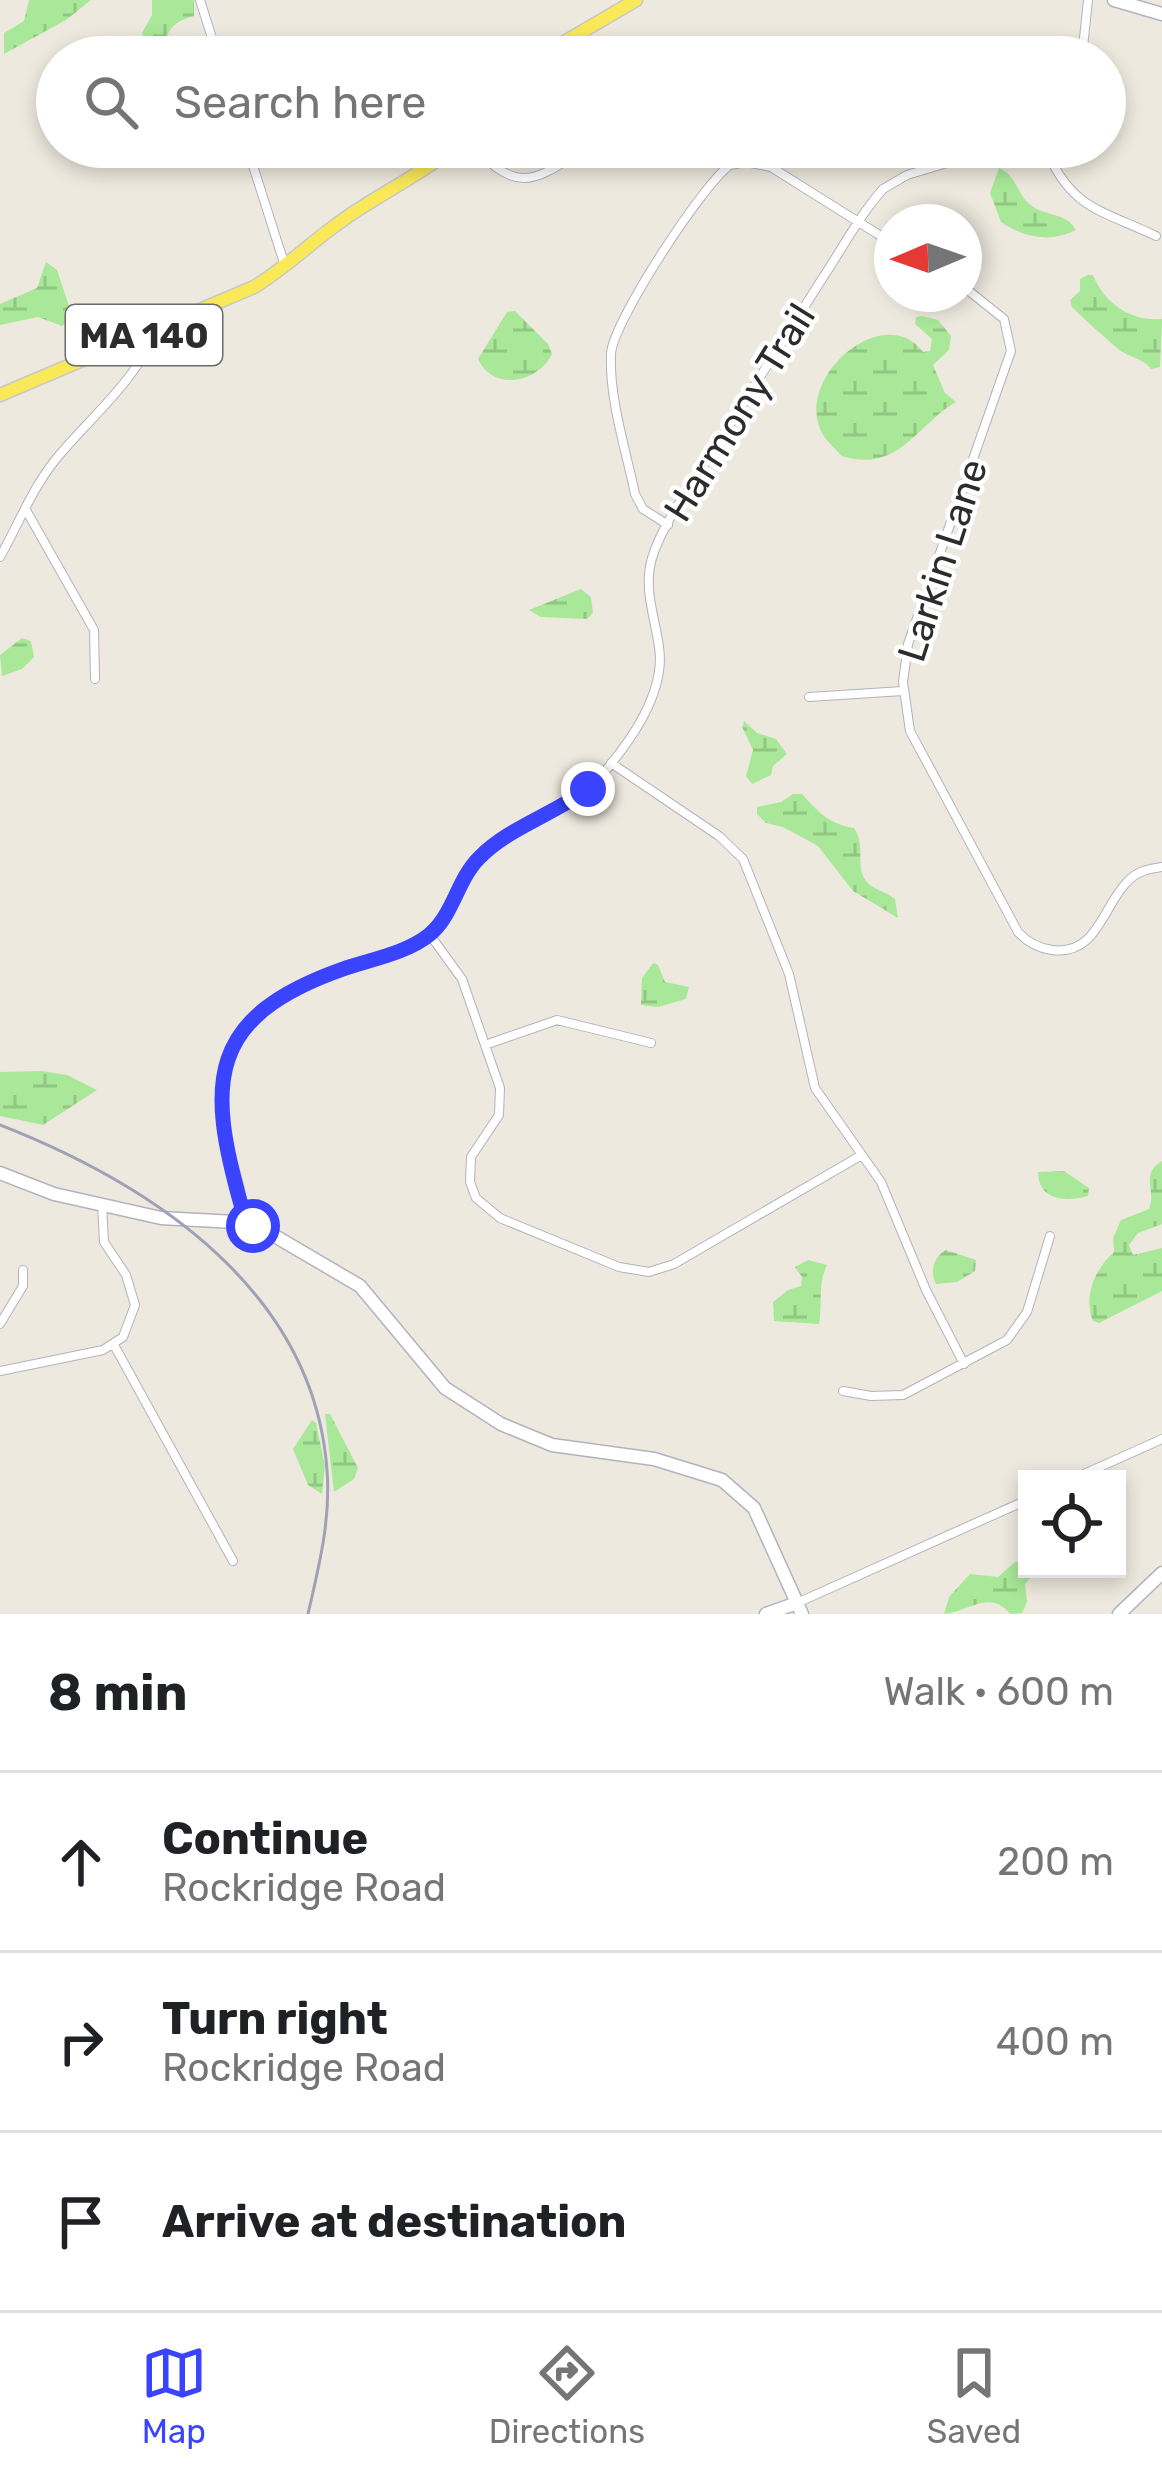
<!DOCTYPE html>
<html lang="en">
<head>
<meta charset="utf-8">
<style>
  :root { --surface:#fff; --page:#f6f6f6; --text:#202124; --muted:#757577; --line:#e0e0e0; --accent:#3a44ff }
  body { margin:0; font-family:Rubik,sans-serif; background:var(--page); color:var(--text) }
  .controls { position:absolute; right:36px; bottom:36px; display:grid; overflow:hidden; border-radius:0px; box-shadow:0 6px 18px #0003 }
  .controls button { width:108px; height:108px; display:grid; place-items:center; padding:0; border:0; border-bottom:3px solid var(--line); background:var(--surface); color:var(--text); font:60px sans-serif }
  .compass { position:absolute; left:874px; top:204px; width:108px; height:108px; border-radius:50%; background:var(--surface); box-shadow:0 6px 18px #0003; rotate:268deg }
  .stop { position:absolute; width:36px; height:36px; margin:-27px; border:9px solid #3a44ff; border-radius:50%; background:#fff }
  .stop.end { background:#3a44ff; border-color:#fff; box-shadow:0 3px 12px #0008 }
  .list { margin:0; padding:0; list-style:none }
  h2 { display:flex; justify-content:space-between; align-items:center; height:156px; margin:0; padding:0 48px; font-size:51px }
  h2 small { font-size:39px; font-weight:400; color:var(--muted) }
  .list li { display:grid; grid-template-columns:78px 1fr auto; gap:36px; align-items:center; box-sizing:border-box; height:180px; padding:0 48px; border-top:3px solid var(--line) }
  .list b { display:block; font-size:45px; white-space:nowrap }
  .list p { margin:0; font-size:39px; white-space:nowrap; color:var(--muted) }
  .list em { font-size:39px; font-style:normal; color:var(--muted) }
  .icon { flex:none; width:66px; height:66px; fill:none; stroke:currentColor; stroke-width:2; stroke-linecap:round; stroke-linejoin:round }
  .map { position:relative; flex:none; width:1162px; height:1614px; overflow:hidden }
  .search { position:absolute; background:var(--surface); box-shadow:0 6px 18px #0003; left:36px; right:36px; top:36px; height:132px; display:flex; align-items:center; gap:30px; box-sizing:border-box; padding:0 42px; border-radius:66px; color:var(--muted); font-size:45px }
  .sheet { height:696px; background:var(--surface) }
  nav { display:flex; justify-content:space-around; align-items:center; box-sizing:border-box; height:168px; border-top:3px solid var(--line); background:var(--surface); font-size:33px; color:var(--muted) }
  nav a { display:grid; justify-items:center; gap:6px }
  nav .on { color:var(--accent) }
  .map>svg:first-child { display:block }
  .wetland { fill:url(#wetland-marsh) }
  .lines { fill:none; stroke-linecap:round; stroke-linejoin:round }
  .street-casing { stroke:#b2b2c0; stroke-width:10 }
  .secondary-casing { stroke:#b2b2c0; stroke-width:15 }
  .primary-casing { stroke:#c8c8c8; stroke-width:15 }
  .street { stroke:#fff; stroke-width:8 }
  .secondary { stroke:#fff; stroke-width:12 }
  .primary { stroke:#f9e959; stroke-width:12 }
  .rail { stroke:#a0a0b7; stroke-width:3 }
  .route { stroke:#3a44ff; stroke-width:15 }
  .labels { text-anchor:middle; stroke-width:9; stroke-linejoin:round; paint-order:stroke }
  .shield { fill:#fff; stroke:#6b6b6b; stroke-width:3 }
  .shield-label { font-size:36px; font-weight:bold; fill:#2c2c2c }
  .street-label { font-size:39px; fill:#2c2c2c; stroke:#fff }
</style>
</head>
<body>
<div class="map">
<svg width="1162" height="1614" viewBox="0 0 1162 1614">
  <defs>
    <pattern id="wetland-marsh" width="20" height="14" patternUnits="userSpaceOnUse" patternTransform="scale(3)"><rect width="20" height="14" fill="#a8e898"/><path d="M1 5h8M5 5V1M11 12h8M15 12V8" fill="none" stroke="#91c783"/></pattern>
  </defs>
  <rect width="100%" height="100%" fill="#eee9de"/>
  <path class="wetland" d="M29,0H91L66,20L4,54V33L24,21Z
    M152,0H194V16C171,22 164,33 164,57H150L142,33L152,15Z
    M999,168C1018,176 1016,195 1032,206C1047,217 1066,212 1076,230C1050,243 1024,238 1001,222L990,193Z
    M46,262L57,270L73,318L62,326L38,317L0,325V304L37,288Z
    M1088,275H1093C1104,303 1131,322 1162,319L1160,367L1151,369C1141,356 1128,358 1117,348C1102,335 1086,321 1072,307L1070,300L1080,291V279Z
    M515,311L548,344L552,354C538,383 493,392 478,359L507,312Z
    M922,316L938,320L951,336L949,350L933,365L945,393L956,402C917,424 899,474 842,456C836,450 828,442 823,435C791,379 884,299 923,352L930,351L932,339L915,324L916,317Z
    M581,589L591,597L593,613L587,619L541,617L529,610Z
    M22,638L31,641L34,657L22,669L2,676L0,655Z
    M744,721L757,733L776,739L787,754L773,766L771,775L752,784L746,776L753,750L742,727Z
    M793,794H802C818,812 829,824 854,828C867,846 853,870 869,884C877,891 887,892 895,899L898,918L853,891L818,846L783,827L766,823L757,814V807L781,802Z
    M653,963L658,965L665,982L689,987L686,999L658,1007L641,1005L642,978Z
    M42,1071L67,1075L97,1090L43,1125L0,1116V1072Z
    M1162,1161V1224L1138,1233L1129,1245L1133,1255L1162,1248V1291L1099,1323L1093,1321C1083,1296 1095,1269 1114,1252L1113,1238L1121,1220L1149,1209C1157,1189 1139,1175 1162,1161Z
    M1064,1171L1089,1188L1088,1196C1065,1202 1039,1201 1038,1172Z
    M946,1250L976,1260L975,1271L957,1282L936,1284C929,1272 934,1256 946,1250Z
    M808,1260L827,1265C817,1286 823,1302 819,1324L774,1321L773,1302L788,1290L801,1286L802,1277L795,1267Z
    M325,1414H330L358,1468L354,1479L334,1492Z
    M312,1420L316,1423L325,1466L322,1494L308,1485L293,1449Z
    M1027,1560V1569H1038L1025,1584L1027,1602L1022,1613L1010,1614C991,1589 969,1611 944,1614L949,1597L970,1574L998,1577L1015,1562Z"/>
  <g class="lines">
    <defs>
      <path id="street" d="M200,0L218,57
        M1082,57L1088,0
        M247,147L285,266
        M473,147C522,196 534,180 588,147
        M1045,147C1071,210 1102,210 1156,236
        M964,287L1004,319L1011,351L908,644L903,682L910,731L1018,932C1027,942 1038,948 1052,950C1097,956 1103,906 1127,882C1137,871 1148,869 1162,867
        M26,510L94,630L95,679
        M668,525L643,509L635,494C626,450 609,399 611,354C612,323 703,184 730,165L746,162L771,167L892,243
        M0,557C18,525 33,487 56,459C83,425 144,373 153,332
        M809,697L903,691
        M611,763L719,836L743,859L789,974L815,1088L881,1182L926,1290L964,1364
        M430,935L462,979L500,1088L499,1115L471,1157L470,1182L476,1198L500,1218L619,1267L649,1272L674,1264L860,1156
        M485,1045L557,1020L651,1043
        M241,1223C250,1179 208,1132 224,1072C252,968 353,984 425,937C453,919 456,878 481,856C517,824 569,813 601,776C630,742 666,693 659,647C655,617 643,589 652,558C665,517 698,477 720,440C754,386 788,333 822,279C842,249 859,216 883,189L907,175L1000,147
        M0,1324L23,1286V1270
        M114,1345L233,1561
        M0,1371L103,1350L123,1337L135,1305L126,1275L104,1242L102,1204
        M843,1391L871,1396L903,1395L1007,1340L1027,1312L1050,1236
        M1073,1479L1162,1439
        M797,1603L1027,1500"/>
      <path id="secondary" d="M1114,0L1162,14
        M0,1173L54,1194L161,1218L235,1222L268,1232L360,1286L445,1388L501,1424L552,1445L654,1459L722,1480L754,1508L802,1614
        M766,1614L797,1603
        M1119,1614L1162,1573"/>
      <path id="primary" d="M539,57L636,0
        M0,395L254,287C284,269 308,245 336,225C374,196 417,178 454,147"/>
    </defs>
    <use href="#street" class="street-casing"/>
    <use href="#secondary" class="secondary-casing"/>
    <use href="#primary" class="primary-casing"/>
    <use href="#street" class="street"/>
    <use href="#secondary" class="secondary"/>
    <use href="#primary" class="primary"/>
    <path class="rail" d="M0,1125C153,1185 314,1291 327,1470C331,1519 319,1566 308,1614"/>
  </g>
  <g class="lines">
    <path class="route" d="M253,1226L241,1223L242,1208C206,1082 207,1017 343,969C369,960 407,953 429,935C453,916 457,880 479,858C508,828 554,814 588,789"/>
  </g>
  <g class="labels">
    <rect class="shield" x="66" y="305" width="156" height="60" rx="9"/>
    <g class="shield-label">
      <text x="144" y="348">MA 140</text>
    </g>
    <g class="street-label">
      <text transform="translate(739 412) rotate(-58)" y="14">Harmony Trail</text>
      <text transform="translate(942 560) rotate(-72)" y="14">Larkin Lane</text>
    </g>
  </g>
</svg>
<div class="controls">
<button><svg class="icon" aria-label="locate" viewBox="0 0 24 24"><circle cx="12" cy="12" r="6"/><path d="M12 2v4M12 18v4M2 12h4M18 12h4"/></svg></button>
</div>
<svg class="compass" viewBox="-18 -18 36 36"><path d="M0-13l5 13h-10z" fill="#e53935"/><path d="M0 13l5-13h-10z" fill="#757577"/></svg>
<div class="stop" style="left:253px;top:1226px"></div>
<div class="stop end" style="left:588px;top:789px"></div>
<div class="search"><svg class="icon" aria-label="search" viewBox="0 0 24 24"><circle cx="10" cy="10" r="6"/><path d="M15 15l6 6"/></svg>Search here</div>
</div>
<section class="sheet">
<h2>8 min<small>Walk · 600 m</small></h2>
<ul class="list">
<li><svg class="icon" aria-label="ahead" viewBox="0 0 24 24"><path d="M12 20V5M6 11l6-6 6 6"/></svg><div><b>Continue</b><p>Rockridge Road</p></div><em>200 m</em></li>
<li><svg class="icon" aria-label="right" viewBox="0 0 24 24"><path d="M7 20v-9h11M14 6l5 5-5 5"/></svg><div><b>Turn right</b><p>Rockridge Road</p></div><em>400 m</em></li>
<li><svg class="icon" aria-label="arrive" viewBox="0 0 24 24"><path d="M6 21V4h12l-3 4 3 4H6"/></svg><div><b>Arrive at destination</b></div></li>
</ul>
</section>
<nav>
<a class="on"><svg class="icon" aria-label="map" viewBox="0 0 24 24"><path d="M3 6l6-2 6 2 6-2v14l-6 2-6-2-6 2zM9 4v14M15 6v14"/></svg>Map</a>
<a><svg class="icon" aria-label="directions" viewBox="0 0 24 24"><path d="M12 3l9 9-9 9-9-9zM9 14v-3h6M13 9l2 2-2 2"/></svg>Directions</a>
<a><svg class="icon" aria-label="saved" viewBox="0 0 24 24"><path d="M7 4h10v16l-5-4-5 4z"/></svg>Saved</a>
</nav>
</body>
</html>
